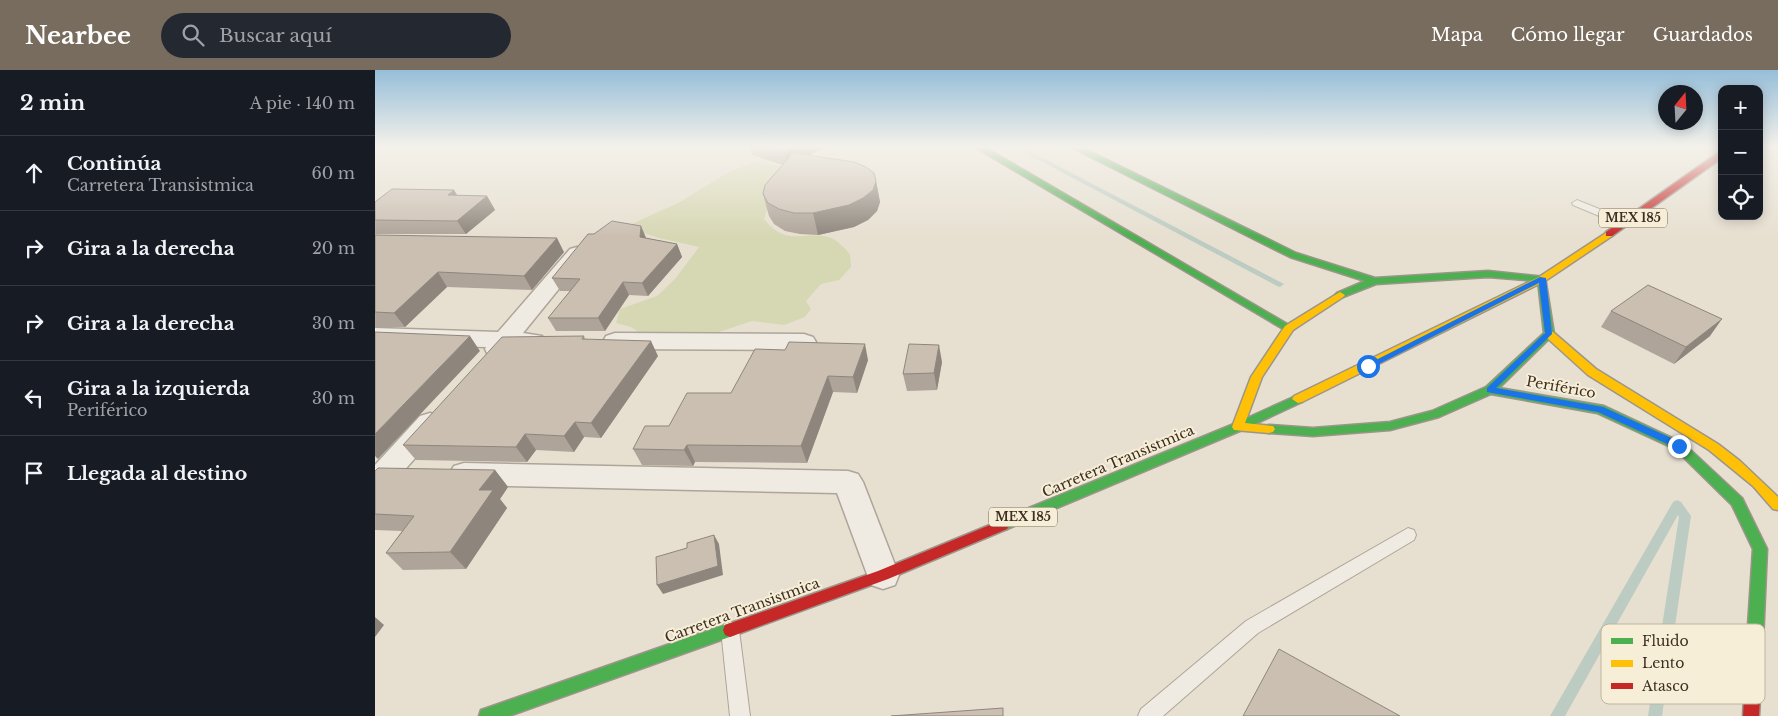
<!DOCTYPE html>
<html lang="es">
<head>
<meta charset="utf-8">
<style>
  :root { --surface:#171b24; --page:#242831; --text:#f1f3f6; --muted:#9ea1a6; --line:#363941; --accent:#786c5e }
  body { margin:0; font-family:"Libre Baskerville",serif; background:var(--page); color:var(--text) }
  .controls { position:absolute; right:15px; top:15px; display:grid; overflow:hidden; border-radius:10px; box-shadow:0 2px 12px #0003 }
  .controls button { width:45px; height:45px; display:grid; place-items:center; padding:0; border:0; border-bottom:1px solid var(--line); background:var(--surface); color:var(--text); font:25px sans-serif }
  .compass { position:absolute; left:1283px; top:15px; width:45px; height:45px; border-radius:50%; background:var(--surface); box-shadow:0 2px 12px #0003; rotate:18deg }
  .stop { position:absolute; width:15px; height:15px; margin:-11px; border:4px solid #1a73e8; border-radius:50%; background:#fff }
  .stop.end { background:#1a73e8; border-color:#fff; box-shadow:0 1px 5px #0008 }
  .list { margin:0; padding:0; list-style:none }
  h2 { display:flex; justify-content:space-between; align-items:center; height:65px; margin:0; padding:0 20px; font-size:21px }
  h2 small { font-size:16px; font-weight:400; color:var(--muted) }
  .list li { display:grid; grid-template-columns:32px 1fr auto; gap:15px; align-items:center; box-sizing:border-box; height:75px; padding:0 20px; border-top:1px solid var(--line) }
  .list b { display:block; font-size:19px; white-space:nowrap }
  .list p { margin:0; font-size:16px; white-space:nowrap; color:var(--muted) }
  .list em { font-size:16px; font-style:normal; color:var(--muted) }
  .icon { flex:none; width:28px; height:28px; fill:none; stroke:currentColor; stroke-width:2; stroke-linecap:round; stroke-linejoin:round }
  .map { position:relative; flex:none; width:1403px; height:646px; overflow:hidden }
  header { display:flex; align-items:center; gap:30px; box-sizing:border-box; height:70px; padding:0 25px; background:var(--accent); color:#fff }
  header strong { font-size:24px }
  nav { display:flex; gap:28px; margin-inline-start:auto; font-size:18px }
  .search { width:350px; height:45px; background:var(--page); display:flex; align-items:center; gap:12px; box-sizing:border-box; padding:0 18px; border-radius:28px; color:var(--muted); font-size:19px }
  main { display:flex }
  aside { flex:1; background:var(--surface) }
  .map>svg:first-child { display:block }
  .green { fill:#d6d7b3 }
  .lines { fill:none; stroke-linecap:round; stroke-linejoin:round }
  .stream { fill:#bcccc2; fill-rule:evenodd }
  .lane-casing { stroke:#ada599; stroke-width:2 }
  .street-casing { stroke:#ada599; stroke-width:3 }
  .fast-casing { stroke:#9c958a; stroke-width:3 }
  .slow-casing { stroke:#9c958a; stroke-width:3 }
  .jam-casing { stroke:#9c958a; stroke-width:3 }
  .lane { fill:#efebe3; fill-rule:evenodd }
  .street { fill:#efebe3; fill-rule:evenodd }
  .fast { fill:#4caf50; fill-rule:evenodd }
  .slow { fill:#ffc107; fill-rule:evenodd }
  .jam { fill:#c62828; fill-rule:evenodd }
  .wall { fill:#afa499 }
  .shaded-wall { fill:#8e867d }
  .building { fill:#cbbfb2; stroke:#8e867d }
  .route { fill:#1a73e8 }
  .labels { text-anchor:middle; stroke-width:4; stroke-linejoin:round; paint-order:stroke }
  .shield { fill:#f7eed8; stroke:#756857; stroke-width:1 }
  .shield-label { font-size:12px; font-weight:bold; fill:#3d2e20 }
  .street-label { font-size:14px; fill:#3d2e20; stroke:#f7eed8 }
  .key { fill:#f7eed8; stroke:#bfb4a1; stroke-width:1 }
  .key-label { font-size:14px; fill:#3d2e20 }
</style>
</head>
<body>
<header>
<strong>Nearbee</strong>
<div class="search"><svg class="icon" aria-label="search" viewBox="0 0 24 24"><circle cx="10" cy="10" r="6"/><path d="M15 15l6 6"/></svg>Buscar aquí</div>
<nav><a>Mapa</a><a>Cómo llegar</a><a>Guardados</a></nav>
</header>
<main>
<aside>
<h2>2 min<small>A pie · 140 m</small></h2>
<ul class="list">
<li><svg class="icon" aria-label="ahead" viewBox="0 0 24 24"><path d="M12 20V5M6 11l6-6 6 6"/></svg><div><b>Continúa</b><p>Carretera Transistmica</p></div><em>60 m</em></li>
<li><svg class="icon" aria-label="right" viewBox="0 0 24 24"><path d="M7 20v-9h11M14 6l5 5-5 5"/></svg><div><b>Gira a la derecha</b></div><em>20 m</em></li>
<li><svg class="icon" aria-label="right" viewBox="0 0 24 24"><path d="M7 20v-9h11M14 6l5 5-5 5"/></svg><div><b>Gira a la derecha</b></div><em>30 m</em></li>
<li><svg class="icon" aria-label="left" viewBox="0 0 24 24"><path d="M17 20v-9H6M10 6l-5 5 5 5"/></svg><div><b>Gira a la izquierda</b><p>Periférico</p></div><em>30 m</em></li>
<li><svg class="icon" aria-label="arrive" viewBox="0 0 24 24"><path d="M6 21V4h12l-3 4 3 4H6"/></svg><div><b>Llegada al destino</b></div></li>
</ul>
</aside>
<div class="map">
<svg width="1403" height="646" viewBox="0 0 1403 646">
  <rect width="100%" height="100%" fill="#e7e0d1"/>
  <path class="green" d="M380,92L416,98L394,134L389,149C412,177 426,161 453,167C462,169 469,178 475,184L476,197L464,210L446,214L431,231L436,239L430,247L409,255L377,251L341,263L266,264L256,257L241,253L245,239L282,226L300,209L324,177L284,168L250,157L303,133L354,102Z"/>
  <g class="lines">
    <path class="stream" d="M639,77H647L909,214L905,217L902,216Z
      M1302,430L1306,432L1316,446L1287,646H1273L1304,447L1303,445L1190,646H1175L1298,432Z"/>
    <defs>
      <path id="lane" d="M1202,130L1254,151L1255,153L1250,156L1246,155L1198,135L1197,133Z
        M1033,458L1039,460L1041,465L1039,470L883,563L788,646H763L766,639L871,551Z
        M355,552L361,554L364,560L375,646H355L346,560L349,554Z"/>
      <path id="street" d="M202,177L209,179L213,183L148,263L167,266L170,271L167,276L158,279L136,278C129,286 124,287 113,285L110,279L111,277L0,274V258L123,262L195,179Z
        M240,263L429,264L438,267L441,272L438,277L429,280L240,279L231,276L228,271L231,266Z
        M55,343L65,346L69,353L65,360L10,422L0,425V395L45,346Z
        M89,393L473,401L483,404L488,412L524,505L520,515L508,519L496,515L462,423L89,415L79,412L74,404L79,396Z"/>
      <path id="fast" d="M600,77H609L919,258L918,260H910Z
        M696,77H706L921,183L1000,208L1113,201L1170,207L1179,264L1124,318L1229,336L1308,373L1367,428L1392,479L1388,571L1385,576L1380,578L1375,576L1372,571L1378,479L1357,435L1300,379L1222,343L1116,324L1064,347L1015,360L938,366L894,363L890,362L888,359L890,356L894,355L938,358L1015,352L1057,341L1111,317L1169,263L1163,211L1113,207L1001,214L968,227H962L960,225L962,223L990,211L915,187Z
        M923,325L929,329L927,332L867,360L632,459L627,460L622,459L620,455L622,451L859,354Z
        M355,553L360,555L362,560L360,565L134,646H104L106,640L112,638Z"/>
      <path id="slow" d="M1234,161L1238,164L1237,166L1170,211L927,332L923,333L917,329L919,326L1164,207Z
        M965,222L970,225L968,227L918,260L887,307L870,353L898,356L900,359L898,362L894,363L859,360L857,357L876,307L910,256Z
        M1174,261L1178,262L1221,299L1343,374L1365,391L1403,427V440L1398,439L1378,416L1334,380L1213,305L1170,266L1169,264L1170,262Z"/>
      <path id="jam" d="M1344,82H1347V88L1237,166H1231V162Z
        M627,450L632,451L634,455L632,459L513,509L355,567L350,565L348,560L350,555L503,501Z
        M1380,564L1385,566L1388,571L1384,646H1368L1372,571L1375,566Z"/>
    </defs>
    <use href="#lane" class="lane-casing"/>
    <use href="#street" class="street-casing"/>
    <use href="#fast" class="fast-casing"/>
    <use href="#slow" class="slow-casing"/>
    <use href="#jam" class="jam-casing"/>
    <use href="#lane" class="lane"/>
    <use href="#street" class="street"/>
    <use href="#fast" class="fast"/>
    <use href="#slow" class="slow"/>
    <use href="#jam" class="jam"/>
  </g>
  <path class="wall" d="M375,77H450L434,85L501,111L505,132L502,141L493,150L479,157L443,165L425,164L410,161L399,154L394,146L388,124L408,95L377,85Z
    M79,120L82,125L112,126L120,140L91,164H0V132Z
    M266,156L271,168L302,174L307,187L273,226L254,225L230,261H181L173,248L195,221H185L177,208L219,164Z
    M0,165L189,182L157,220L72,217L30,257H0Z
    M1236,241L1335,266L1299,294L1226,257Z
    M209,266L210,269L283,286L226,368L209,367L199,382L161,380L152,392L41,390L28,375Z
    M493,290L482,323L458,322L432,393L320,392L318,396L267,395L258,379L294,356Z
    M567,292L562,320L532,321L528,304Z
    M120,400L133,417L125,429L132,438L91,499L28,500L11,483L27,461L0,460V401Z"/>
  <path class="shaded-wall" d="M419,77H450L413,97L409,82Z
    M501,111L505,132L502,141L493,150L479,157L443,165L438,143Z
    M79,120L87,134L73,125Z
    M112,126L120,140L91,164L82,151Z
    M266,156L271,168L265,167Z
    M182,168L189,182L157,220L149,206Z
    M302,174L307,187L273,226L267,213Z
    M63,202L72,217L30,257L19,243Z
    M248,212L254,225L230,261L223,248Z
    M1347,249L1335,266L1299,294L1311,277Z
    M95,266L105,281L3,389L0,386V364Z
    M276,271L283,286L226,368L216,353Z
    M490,274L493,290L482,323L478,307Z
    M564,275L567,292L562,320L559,303Z
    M453,306L458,322L432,393L426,376Z
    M200,352L209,367L199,382L189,366Z
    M150,364L161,380L152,392L141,377Z
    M312,375L320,392L318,396L309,380Z
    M120,400L133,417L125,429L132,438L91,499L75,482L104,420Z
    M339,465L344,474L348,505L288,524L282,515Z
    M0,547L9,555L0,567Z"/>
  <path class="building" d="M393,77H419L409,82Z
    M418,83L479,92L491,97L499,103L501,111L498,120L488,128L474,135L438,143H419L404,139L393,133L388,124L390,115Z
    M17,119L79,120L73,125L112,126L82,151L0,150V132Z
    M237,151L266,156L265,167L302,174L267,213L248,212L223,248H173L205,209L177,208L213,164H219Z
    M0,165L182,168L149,206L63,202L19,243L0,242Z
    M1273,215L1347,249L1311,277L1236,241Z
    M0,262L95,266L0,364Z
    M209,266L207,269L276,271L216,353L200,352L189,366L150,364L141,377L28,375L127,267Z
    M414,272L490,274L478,307L453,306L426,376L312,375L309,380L258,379L270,356H294L312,323H356L380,279L410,280Z
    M534,274L564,275L559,303L528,304Z
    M3,398L120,400L104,420H118L75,482L11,483L39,446L0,444V401Z
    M339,465L343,496L282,515L281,487L312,478V473Z
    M904,579L1025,646H868Z
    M628,638V646H516Z"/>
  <linearGradient id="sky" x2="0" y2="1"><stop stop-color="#96bed9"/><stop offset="0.46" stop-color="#f4f1ea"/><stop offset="1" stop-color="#f4f1ea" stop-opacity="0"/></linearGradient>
  <rect width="1403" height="167" fill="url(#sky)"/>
  <path class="route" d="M1165,207L1171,208L1177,264L1121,318L1228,337L1307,373V378H1301L1223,342L1112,322V318L1170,263L1164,213L996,298L989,296Z"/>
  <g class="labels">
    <g class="shield">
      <rect x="1224" y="138.5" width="68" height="19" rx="4"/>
      <rect x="614" y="437.5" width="68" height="19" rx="4"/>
    </g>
    <g class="shield-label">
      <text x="1258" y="152">MEX 185</text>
      <text x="648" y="451">MEX 185</text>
    </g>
    <g class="street-label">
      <text transform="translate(1186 317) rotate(10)" y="5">Periférico</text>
      <text transform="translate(743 391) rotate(-23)" y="5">Carretera Transistmica</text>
      <text transform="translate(367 540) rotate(-20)" y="5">Carretera Transistmica</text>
    </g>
  </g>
  <rect x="1226" y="554" width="164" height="80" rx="8" class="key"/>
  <rect x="1236" y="568" width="22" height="6" fill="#4caf50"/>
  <rect x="1236" y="590" width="22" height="7" fill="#ffc107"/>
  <rect x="1236" y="613" width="22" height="6" fill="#c62828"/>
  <g class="key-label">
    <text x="1267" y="576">Fluido</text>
    <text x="1267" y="598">Lento</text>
    <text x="1267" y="621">Atasco</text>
  </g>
</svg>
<div class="controls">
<button>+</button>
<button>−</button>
<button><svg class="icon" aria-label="locate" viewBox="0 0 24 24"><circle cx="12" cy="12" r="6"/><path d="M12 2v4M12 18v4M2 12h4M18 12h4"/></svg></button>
</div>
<svg class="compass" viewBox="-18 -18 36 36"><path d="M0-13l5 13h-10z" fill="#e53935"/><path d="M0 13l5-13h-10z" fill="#9ea1a6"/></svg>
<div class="stop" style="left:993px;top:296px"></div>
<div class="stop end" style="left:1304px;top:376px"></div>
</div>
</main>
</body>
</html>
